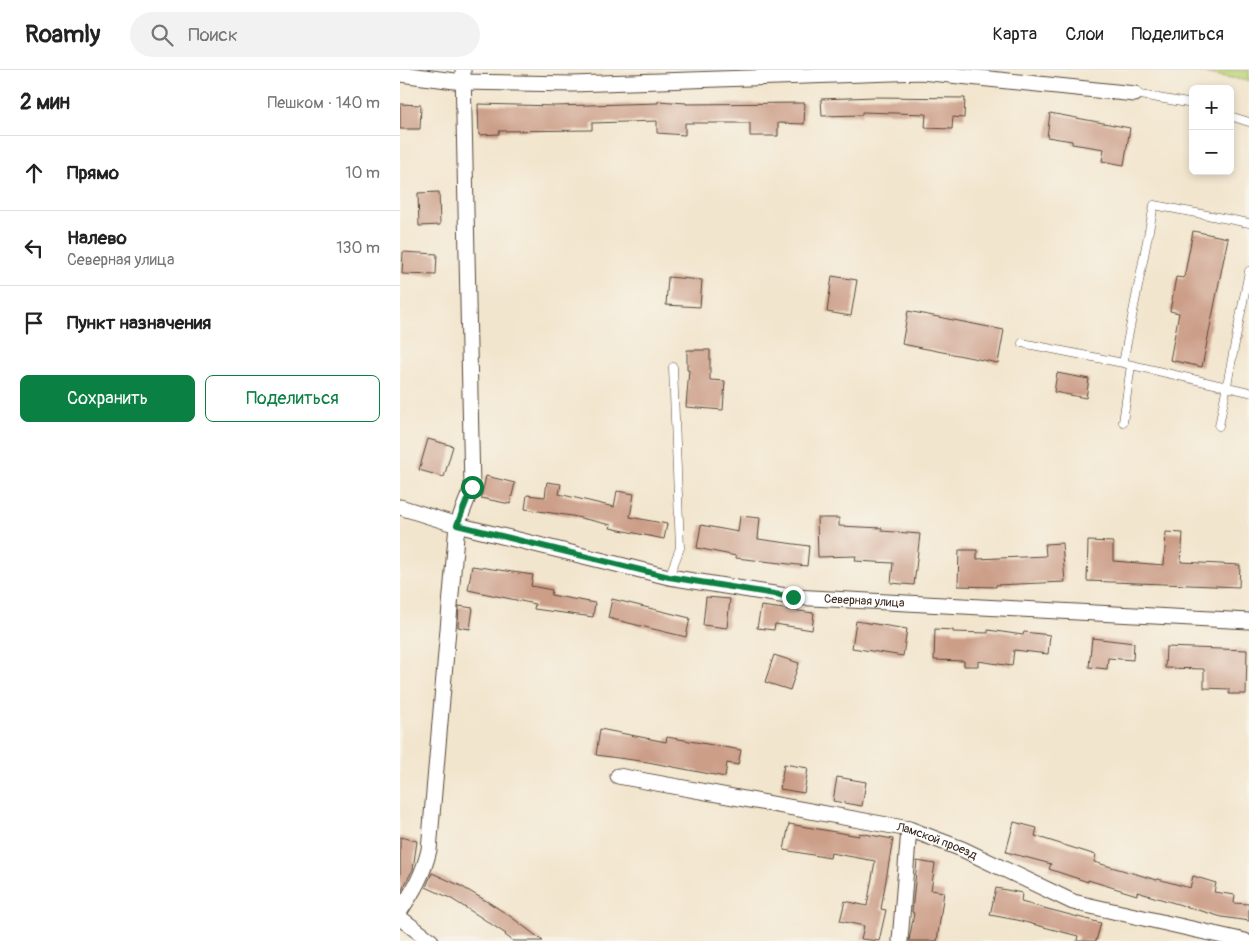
<!DOCTYPE html>
<html lang="ru">
<head>
<meta charset="utf-8">
<style>
  :root { --surface:#fff; --page:#f2f2f2; --text:#222; --muted:#767676; --line:#e0e0e0; --accent:#0b8043 }
  body { margin:0; font-family:Pangolin,sans-serif; background:var(--page); color:var(--text) }
  .controls { position:absolute; right:15px; top:15px; display:grid; overflow:hidden; border-radius:8px; box-shadow:0 2px 8px #0003 }
  .controls button { width:45px; height:45px; display:grid; place-items:center; padding:0; border:0; border-bottom:1px solid var(--line); background:var(--surface); color:var(--text); font:25px sans-serif }
  .stop { position:absolute; width:15px; height:15px; margin:-11px; border:4px solid #0b8043; border-radius:50%; background:#fff }
  .stop.end { background:#0b8043; border-color:#fff; box-shadow:0 1px 5px #0008 }
  .list { margin:0; padding:0; list-style:none }
  h2 { display:flex; justify-content:space-between; align-items:center; height:65px; margin:0; padding:0 20px; font-size:21px }
  h2 small { font-size:16px; font-weight:400; color:var(--muted) }
  .list li { display:grid; grid-template-columns:32px 1fr auto; gap:15px; align-items:center; box-sizing:border-box; height:75px; padding:0 20px; border-top:1px solid var(--line) }
  .list b { display:block; font-size:19px; white-space:nowrap }
  .list p { margin:0; font-size:16px; white-space:nowrap; color:var(--muted) }
  .list em { font-size:16px; font-style:normal; color:var(--muted) }
  .actions { display:flex; gap:10px; padding:15px 20px }
  .actions a { flex:1; padding:11px 0; border:1px solid var(--accent); border-radius:8px; text-align:center; font-size:18px; color:var(--accent) }
  .actions .main { background:var(--accent); color:#fff }
  .icon { flex:none; width:28px; height:28px; fill:none; stroke:currentColor; stroke-width:2; stroke-linecap:round; stroke-linejoin:round }
  .map { position:relative; flex:none; width:849px; height:871px; overflow:hidden }
  header { display:flex; align-items:center; gap:30px; box-sizing:border-box; height:70px; padding:0 25px; background:var(--surface); border-bottom:1px solid var(--line) }
  header strong { font-size:24px }
  nav { display:flex; gap:28px; margin-inline-start:auto; font-size:18px }
  .search { width:350px; height:45px; background:var(--page); display:flex; align-items:center; gap:12px; box-sizing:border-box; padding:0 18px; border-radius:28px; color:var(--muted); font-size:19px }
  main { display:flex }
  aside { flex:1; background:var(--surface) }
  .map>svg:first-child { display:block }
  .green { fill:#bcd478; stroke:#7c7f4b }
  .building { fill:#cc9e88 }
  .lines { fill:none; stroke-linecap:round; stroke-linejoin:round }
  .service-casing { stroke:#564638; stroke-width:9 }
  .minor-casing { stroke:#564638; stroke-width:17 }
  .service { stroke:#fff; stroke-width:8 }
  .minor { stroke:#fff; stroke-width:15 }
  .route { stroke:#0b8043; stroke-width:6 }
  .labels { text-anchor:middle; stroke-width:5; stroke-linejoin:round; paint-order:stroke }
  .street-label { font-size:12px; fill:#3b2a1e; stroke:#f7f3e8 }
</style>
</head>
<body>
<header>
<strong>Roamly</strong>
<div class="search"><svg class="icon" aria-label="search" viewBox="0 0 24 24"><circle cx="10" cy="10" r="6"/><path d="M15 15l6 6"/></svg>Поиск</div>
<nav><a>Карта</a><a>Слои</a><a>Поделиться</a></nav>
</header>
<main>
<aside>
<h2>2 мин<small>Пешком · 140 m</small></h2>
<ul class="list">
<li><svg class="icon" aria-label="ahead" viewBox="0 0 24 24"><path d="M12 20V5M6 11l6-6 6 6"/></svg><div><b>Прямо</b></div><em>10 m</em></li>
<li><svg class="icon" aria-label="left" viewBox="0 0 24 24"><path d="M17 20v-9H6M10 6l-5 5 5 5"/></svg><div><b>Налево</b><p>Северная улица</p></div><em>130 m</em></li>
<li><svg class="icon" aria-label="arrive" viewBox="0 0 24 24"><path d="M6 21V4h12l-3 4 3 4H6"/></svg><div><b>Пункт назначения</b></div></li>
</ul>
<div class="actions"><a class="main">Сохранить</a><a>Поделиться</a></div>
</aside>
<div class="map">
<svg width="849" height="871" viewBox="0 0 849 871">
  <rect width="100%" height="100%" fill="#f7f3e8"/>
  <filter id="ink" filterUnits="userSpaceOnUse"><feTurbulence type="fractalNoise" baseFrequency=".02" numOctaves="2"/><feDisplacementMap in="SourceGraphic" scale="10" xChannelSelector="R" yChannelSelector="G"/><feConvolveMatrix kernelMatrix="1 2 1 2 8 2 1 2 1" color-interpolation-filters="sRGB"/></filter>
  <filter id="wash" filterUnits="userSpaceOnUse"><feTurbulence type="fractalNoise" baseFrequency=".0096" numOctaves="4" result="noise"/><feDisplacementMap in="SourceGraphic" scale="20" xChannelSelector="R" yChannelSelector="G"/><feGaussianBlur stdDeviation="1.12" result="paint"/><feColorMatrix in="noise" values="0 0 0 0 0 0 0 0 0 0 0 0 0 0 0 0 0 1.4 0 .05"/><feComposite in="paint" operator="in"/></filter>
  <g filter="url(#wash)">
    <rect width="100%" height="100%" fill="#f2e5cd"/>
    <path class="green" d="M788,0H849V11Z"/>
    <g id="blocks">
      <path class="building" d="M475,27L565,28L564,48L553,47L552,59L525,58L526,44L462,42V45L422,46L421,29Z
        M258,31L286,33V34L405,33L404,54L378,53V66H350V53H285V65L257,63V51L192,53V60L99,61V64L79,65L78,34L155,36L258,33Z
        M0,34L21,35L20,59H0Z
        M650,43L730,58L724,95L702,91L704,79L672,74V71L647,67Z
        M39,122L40,155L19,156L18,123Z
        M793,161L828,168L802,297L770,290L779,243L770,241L776,207L784,208Z
        M3,182L37,184L36,205L2,204Z
        M432,206L457,210L451,246L427,242Z
        M268,207L302,210L300,237L266,235Z
        M508,241L604,260L598,293L502,274Z
        M287,280H310V310L325,311L323,340L286,337L289,300H287Z
        M657,303L689,309L686,328L654,322Z
        M28,369L53,376L44,407L19,400Z
        M86,406L115,413L110,434L81,428Z
        M147,412L161,414L159,424L214,437L217,421L234,424L230,447L267,454L264,469L210,458L211,455L172,446L125,439L127,425L145,427Z
        M340,446L360,448L358,469L409,476L407,496L336,488V486L297,478L301,455L338,462Z
        M417,448H439V456L482,458V461L520,464L514,515L491,513L493,493L455,491L456,486L418,487Z
        M766,462L783,463L781,492L840,495L839,517L687,511L688,471L713,472V491L764,495Z
        M662,473L665,512L596,515V517L558,516L559,480H577V489L646,486L645,474Z
        M72,496L133,505L131,516L152,520L151,525L195,533L193,547L134,539L135,534L68,520Z
        M306,527L330,529L327,558L303,555Z
        M212,529L290,548L286,567L208,548Z
        M59,536L73,538L70,559L58,557Z
        M361,536L414,543L412,560L375,554L374,560L357,558Z
        M456,551L507,559L503,586L452,578Z
        M535,559L553,560V562L588,563V560L623,565L624,562L650,565L648,584L614,580L612,596L578,591V596H564V591L534,590Z
        M692,568L734,573L733,590L708,588L707,599L689,597Z
        M766,577L847,580L846,624H829V619L804,618V599L765,598Z
        M374,585L399,593L390,620L365,612Z
        M200,659L266,672L267,667L341,680L338,695L327,693L325,707L248,692L196,685Z
        M384,694L408,698L404,723L380,719Z
        M437,707L466,712L462,736L433,731Z
        M614,752L637,758L635,766L696,785L694,792L757,810L758,809L790,818L793,806L816,813L814,822L835,825L834,833L849,834V851L822,847L737,822V825L688,810V812L649,799L651,794L606,782Z
        M389,754L459,766V763L493,769L481,839L486,840L479,871L461,869L464,856L440,851L445,831L467,836L475,791L431,783L430,788L384,780Z
        M0,767L17,771L13,799L0,824Z
        M517,791L535,794L531,820L544,822L537,871H509L514,843L512,842Z
        M32,803L59,815L88,832L110,846L143,871H113L105,865L106,864L79,846L50,828L26,817Z
        M596,818L622,823L621,832L701,853L696,871H677L678,866L617,850L590,845Z"/>
    </g>
  </g>
  <g filter="url(#ink)">
    <use href="#blocks" fill-opacity="0" stroke="#564638" stroke-width="1"/>
    <g class="lines">
      <defs>
        <path id="service" d="M735,24L793,34
          M830,46L849,52
          M622,273L723,293L849,322
          M723,293L754,135L849,153
          M723,352L731,295
          M819,356L849,201
          M269,507L280,478L273,297"/>
        <g id="minor">
          <path d="M0,4L63,12L172,14L521,2L735,24"/>
          <path id="s1" d="M0,437L57,455L269,507L393,527L849,551"/>
          <path id="s2" d="M218,706L509,759L562,779L673,832L845,871"/>
          <path d="M0,841C14,820 23,805 29,780L57,455L72,417L63,0"/>
          <path d="M0,848L31,871"/>
          <path d="M500,871L509,759"/>
        </g>
      </defs>
      <use href="#service" class="service-casing"/>
      <use href="#minor" class="minor-casing"/>
      <use href="#service" class="service"/>
      <use href="#minor" class="minor"/>
    </g>
  </g>
  <g class="lines" filter="url(#ink)">
    <path class="route" d="M72,417L57,455L269,507L393,527"/>
  </g>
  <g class="labels">
    <g class="street-label">
      <text dy="4" stroke="none"><textPath href="#s1" startOffset="475">Северная улица</textPath></text>
      <text dy="4" stroke="none"><textPath href="#s2" startOffset="326">Ламской проезд</textPath></text>
    </g>
  </g>
</svg>
<div class="controls">
<button>+</button>
<button>−</button>
</div>
<div class="stop" style="left:72px;top:417px"></div>
<div class="stop end" style="left:393px;top:527px"></div>
</div>
</main>
</body>
</html>
